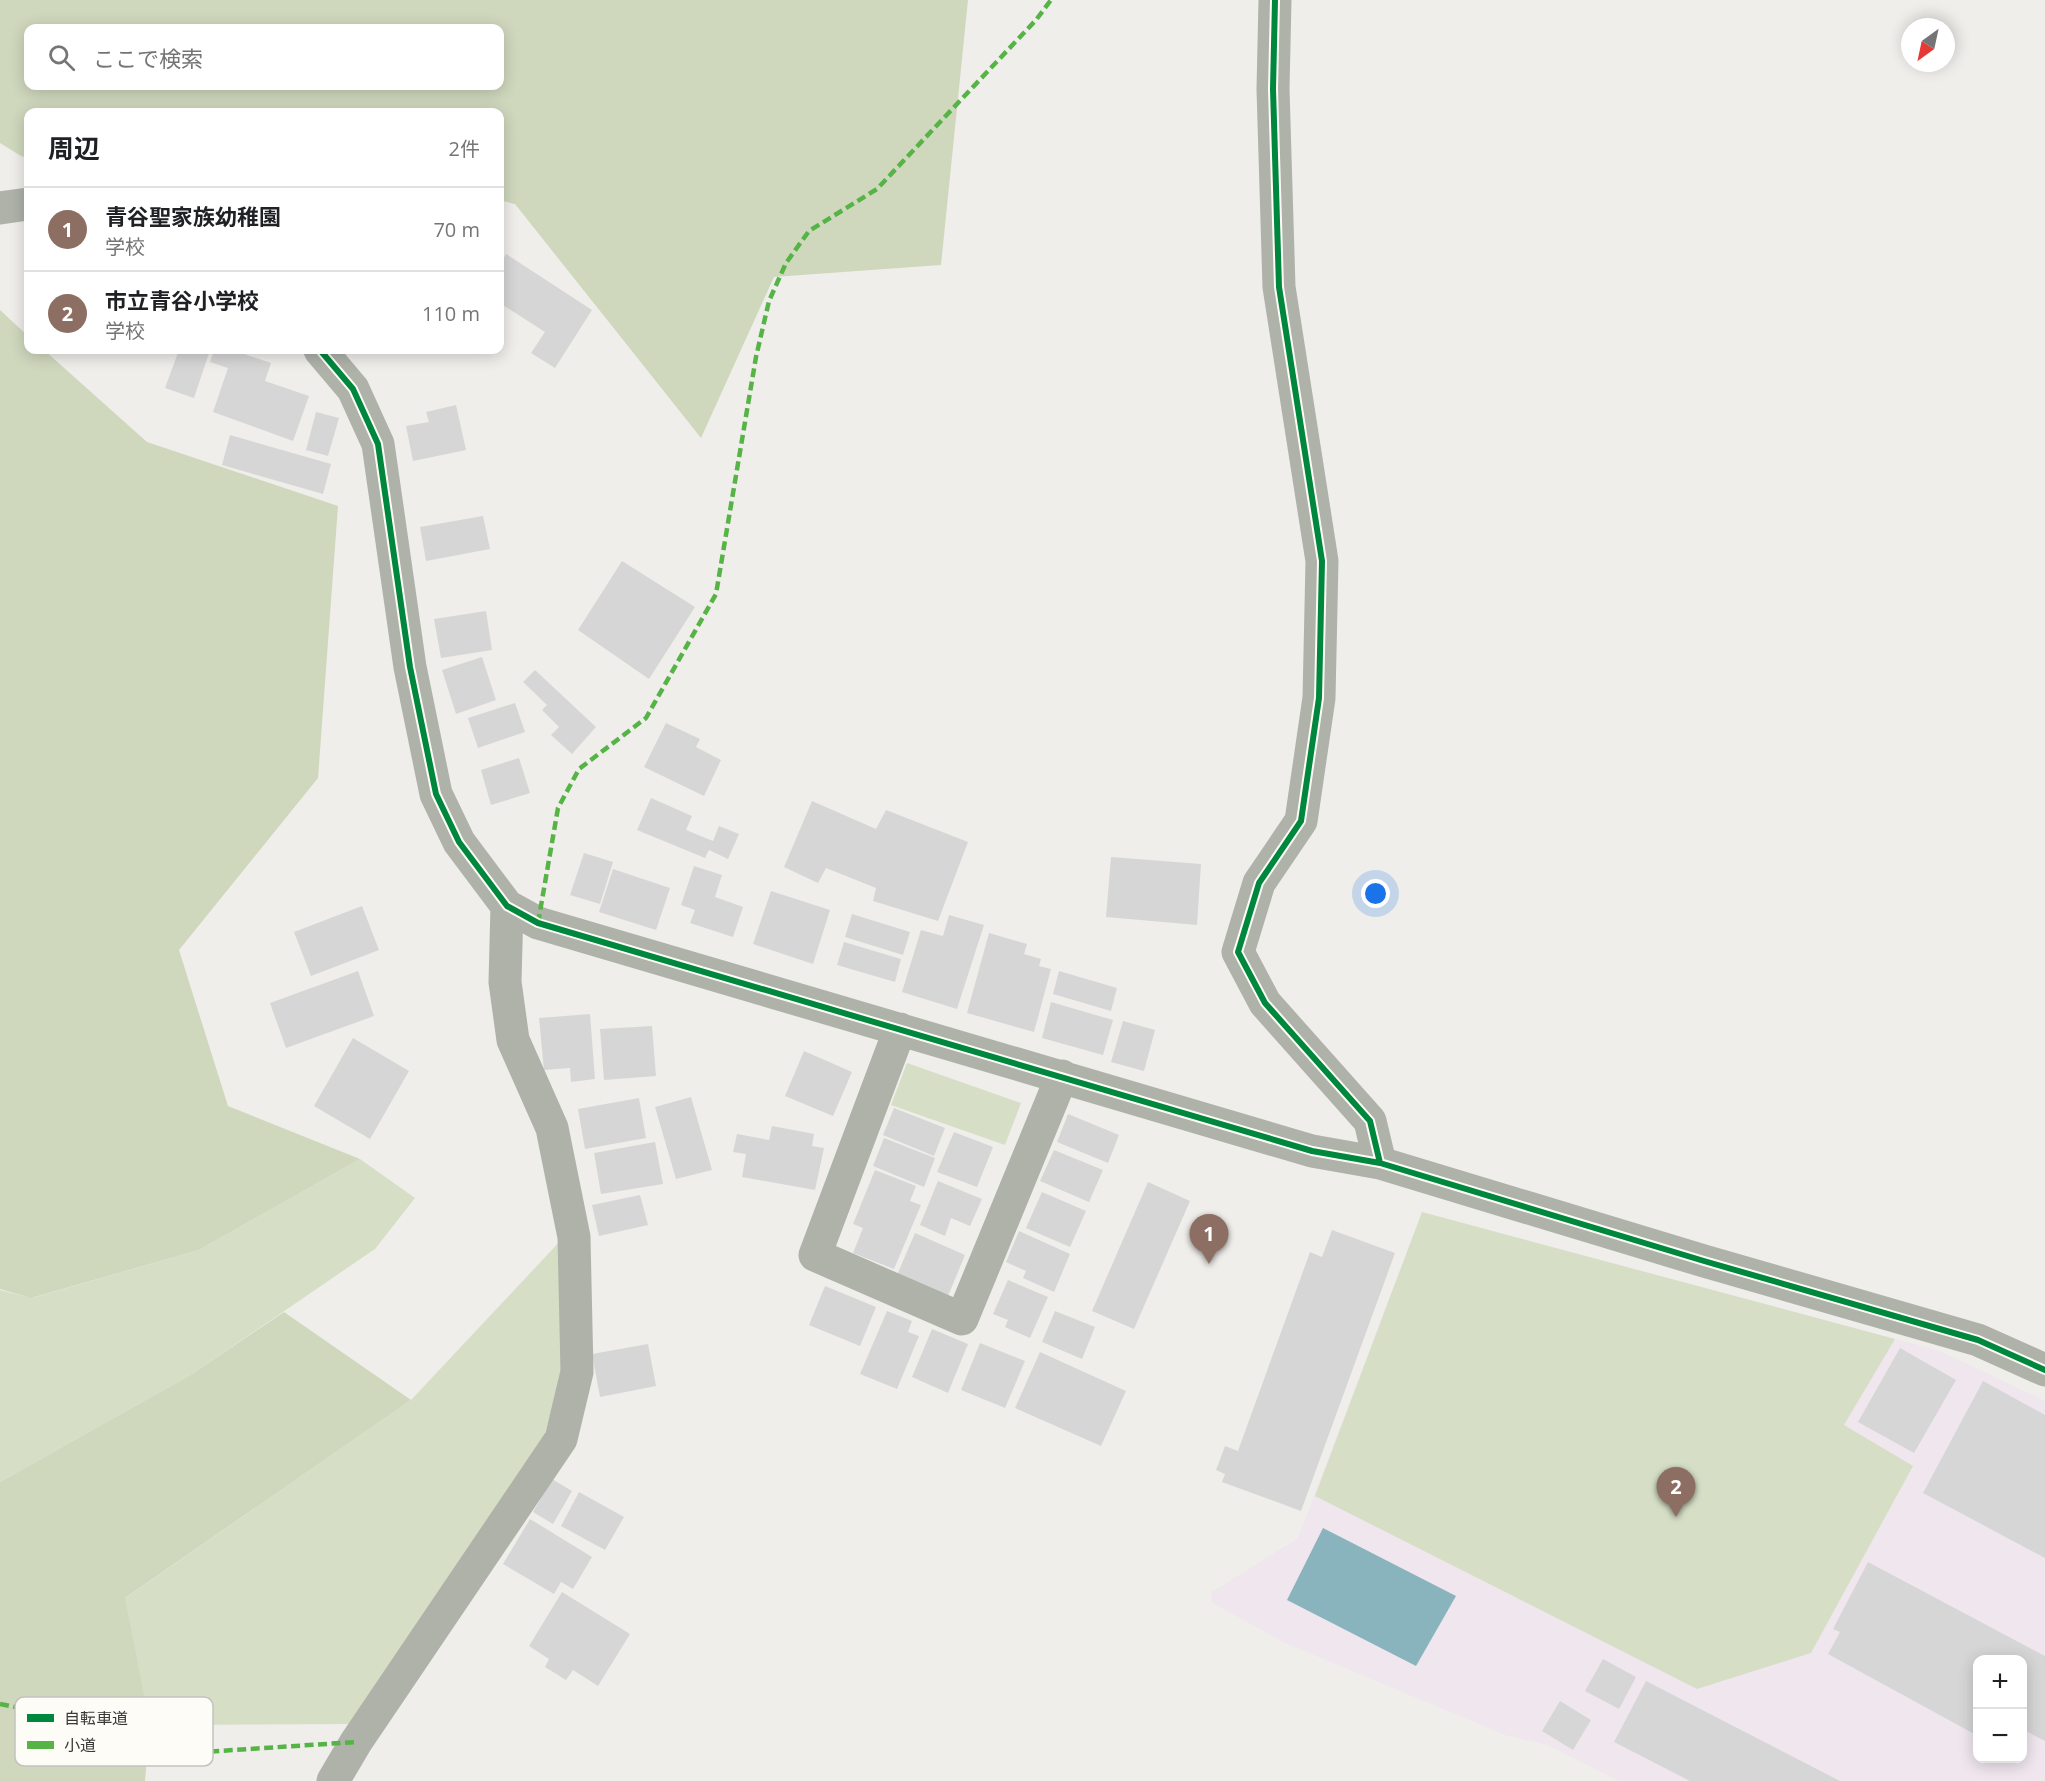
<!DOCTYPE html>
<html lang="ja">
<head>
<meta charset="utf-8">
<style>
  :root { --surface:#fff; --page:#f2f2f2; --text:#202124; --muted:#757577; --line:#e0e0e0; --accent:#0f766e }
  body { margin:0; font-family:"Open Sans","Noto Sans JP",sans-serif; background:var(--page); color:var(--text) }
  .controls { position:absolute; right:18px; bottom:18px; display:grid; overflow:hidden; border-radius:12px; box-shadow:0 3px 15px #0003 }
  .controls button { width:54px; height:54px; display:grid; place-items:center; padding:0; border:0; border-bottom:2px solid var(--line); background:var(--surface); color:var(--text); font:30px sans-serif }
  .compass { position:absolute; left:1901px; top:18px; width:54px; height:54px; border-radius:50%; background:var(--surface); box-shadow:0 3px 15px #0003; rotate:213deg }
  .you { position:absolute; left:1376px; top:894px; width:21px; height:21px; margin:-15px; border:4px solid #fff; border-radius:50%; background:#1a73e8; box-shadow:0 0 0 9px #1a73e833 }
  .badge { display:grid; place-items:center; width:39px; height:39px; border-radius:50%; background:var(--accent); color:#fff; font-size:20px; font-weight:700 }
  .pin { position:absolute; translate:-50% -50px; filter:drop-shadow(0 2px 3px #0008) }
  .pin::after { content:''; position:absolute; top:32px; width:21px; height:18px; background:inherit; clip-path:polygon(0 0,100% 0,50% 100%) }
  .list { margin:0; padding:0; list-style:none }
  h2 { display:flex; justify-content:space-between; align-items:center; height:78px; margin:0; padding:0 24px; font-size:26px }
  h2 small { font-size:20px; font-weight:400; color:var(--muted) }
  .list li { display:grid; grid-template-columns:39px 1fr auto; gap:18px; align-items:center; box-sizing:border-box; height:84px; padding:0 24px; border-top:2px solid var(--line) }
  .list b { display:block; font-size:22px; white-space:nowrap }
  .list p { margin:0; font-size:20px; white-space:nowrap; color:var(--muted) }
  .list em { font-size:20px; font-style:normal; color:var(--muted) }
  .icon { flex:none; width:33px; height:33px; fill:none; stroke:currentColor; stroke-width:2; stroke-linecap:round; stroke-linejoin:round }
  .map { position:relative; flex:none; width:2045px; height:1781px; overflow:hidden }
  .search { position:absolute; background:var(--surface); box-shadow:0 3px 15px #0003; left:24px; top:24px; width:480px; height:66px; display:flex; align-items:center; gap:15px; box-sizing:border-box; padding:0 21px; border-radius:12px; color:var(--muted); font-size:22px }
  .panel { position:absolute; background:var(--surface); box-shadow:0 3px 15px #0003; left:24px; top:108px; width:480px; height:246px; border-radius:12px }
  .map>svg:first-child { display:block }
  .education { fill:#efe6ee; fill-rule:evenodd }
  .green { fill:#d6dfc6 }
  .forest { fill:#cfd8bd; fill-rule:evenodd }
  .water { fill:#8ab4bd }
  .building { fill:#d7d6d6 }
  .lines { fill:none; stroke-linecap:round; stroke-linejoin:round }
  .minor { stroke:#aeb2a9; stroke-width:33 }
  .quiet { stroke:#56b346; stroke-width:4.5; stroke-dasharray:9 4.5; stroke-linecap:butt }
  .cycleway-casing { stroke:#fefcf7; stroke-width:10 }
  .cycleway { stroke:#00873e; stroke-width:6 }
  .key { fill:#fefcf7; stroke:#c3c2be; stroke-width:1.5 }
  .key-label { font-size:16px; fill:#3a3938 }
</style>
</head>
<body>
<div class="map">
<svg width="2045" height="1781" viewBox="0 0 2045 1781">
  <rect width="100%" height="100%" fill="#efeeeb"/>
  <path class="education" d="M1422,1212L1940,1351L2045,1401V1781H1619L1547,1745L1505,1735L1283,1642L1211,1602L1212,1592L1298,1538ZM1978,1660H2022V1758H1978Z"/>
  <path class="green" d="M907,1063L1021,1103L1005,1145L891,1105Z
    M360,1159L415,1198L375,1249L192,1374L0,1482V1290L32,1298L199,1250Z
    M1422,1212L1895,1339L1844,1425L1913,1466L1811,1653L1697,1689L1315,1496Z
    M564,1237L562,1370L542,1445L351,1724L150,1725L124,1599L411,1400Z"/>
  <path class="forest" d="M0,0H968L941,265L774,277L701,438L515,204L500,200V112H28V158L21,156L0,143ZM28,28H500V86H28Z
    M0,310L28,336V350H44L147,442L338,506L318,778L179,950L228,1106L360,1159L199,1250L31,1298L0,1289Z
    M284,1312L411,1400L125,1598L150,1725L145,1781H0V1482L192,1374Z"/>
  <path class="water" d="M1323,1528L1456,1596L1416,1666L1287,1600Z"/>
  <path class="building" d="M506,254L592,310L555,368L531,353L545,332L500,303V265Z
    M179,350H210L194,398L165,388Z
    M214,350H232L271,363L265,381L309,396L293,441L213,412L228,368L210,362Z
    M456,405L466,450L413,461L406,426L429,422L426,412Z
    M316,412L339,418L328,456L306,450Z
    M230,435L331,464L323,494L222,465Z
    M483,516L490,549L426,561L420,527Z
    M622,561L695,607L649,679L578,630Z
    M486,611L492,650L441,658L434,619Z
    M482,657L496,700L456,714L442,670Z
    M535,670L596,727L572,754L551,735L559,727L542,710L547,705L523,682Z
    M515,703L525,732L478,748L468,718Z
    M666,723L700,739L696,747L721,760L704,796L644,767Z
    M519,758L530,793L491,805L481,770Z
    M651,798L692,816L686,830L713,841L719,826L739,834L728,859L709,850L705,858L637,830Z
    M812,801L876,829L886,810L968,842L938,921L873,901L876,888L826,868L818,883L784,867Z
    M584,853L613,862L600,904L570,895Z
    M1111,857L1201,864L1197,925L1106,917Z
    M694,866L722,875L715,897L743,907L733,937L690,923L695,910L681,905Z
    M613,869L670,888L656,930L599,912Z
    M771,891L830,910L813,964L753,944Z
    M362,906L379,950L311,976L294,932Z
    M852,914L910,932L903,955L845,937Z
    M949,915L984,925L957,1009L902,992L921,930L943,936Z
    M989,933L1027,944L1024,954L1041,959L1039,966L1051,969L1034,1032L967,1013Z
    M844,942L901,959L895,982L837,965Z
    M358,971L374,1016L286,1048L270,1003Z
    M1059,971L1117,988L1111,1011L1053,994Z
    M1051,1002L1113,1020L1103,1055L1042,1038Z
    M590,1014L595,1079L571,1082L570,1068L544,1070L539,1018Z
    M1123,1021L1155,1030L1144,1071L1111,1062Z
    M652,1026L656,1076L604,1080L600,1029Z
    M353,1038L409,1071L370,1139L314,1106Z
    M804,1051L852,1072L833,1116L785,1096Z
    M691,1097L712,1170L676,1179L655,1107Z
    M639,1098L646,1138L585,1149L578,1109Z
    M894,1108L945,1128L934,1156L883,1135Z
    M1068,1114L1119,1135L1108,1163L1057,1142Z
    M772,1126L814,1134L812,1146L824,1148L815,1190L742,1177L746,1154L733,1152L737,1134L769,1140Z
    M954,1132L993,1147L977,1187L937,1172Z
    M884,1138L935,1158L924,1187L873,1166Z
    M655,1142L663,1184L601,1194L594,1153Z
    M1054,1150L1103,1170L1089,1202L1040,1181Z
    M875,1170L916,1186L910,1201L921,1205L894,1269L853,1253L863,1228L853,1224Z
    M938,1181L982,1199L970,1226L951,1218L945,1236L920,1225Z
    M1148,1182L1190,1201L1134,1329L1092,1311Z
    M1042,1192L1086,1211L1070,1247L1026,1228Z
    M640,1195L648,1225L599,1236L592,1205Z
    M1332,1230L1395,1253L1301,1511L1222,1482L1225,1474L1216,1470L1225,1446L1238,1451L1310,1252L1322,1257Z
    M1019,1231L1070,1254L1054,1292L1023,1278L1026,1271L1006,1262Z
    M915,1233L965,1255L948,1296L897,1275Z
    M1008,1280L1048,1297L1030,1338L1005,1327L1008,1320L993,1314Z
    M825,1286L876,1307L860,1346L809,1325Z
    M887,1311L912,1321L908,1332L919,1336L897,1389L860,1374Z
    M1055,1311L1095,1327L1082,1359L1042,1342Z
    M932,1329L968,1344L948,1393L912,1377Z
    M980,1343L1025,1361L1005,1408L961,1390Z
    M648,1344L656,1386L600,1397L592,1354Z
    M1900,1348L1956,1380L1914,1453L1858,1422Z
    M1040,1352L1126,1391L1101,1446L1015,1408Z
    M1983,1381L2045,1415V1558L1923,1493Z
    M552,1479L572,1491L553,1524L533,1512Z
    M579,1492L624,1517L605,1550L561,1526Z
    M530,1519L592,1557L573,1589L561,1582L554,1594L503,1564Z
    M1868,1562L2045,1656V1741L2022,1729V1660H1978V1736L1828,1654L1840,1632L1833,1629Z
    M562,1592L630,1634L598,1686L573,1670L566,1680L545,1667L549,1659L529,1646Z
    M1603,1659L1636,1677L1619,1709L1585,1691Z
    M1646,1681L1840,1781H1690L1614,1742Z
    M1560,1701L1591,1720L1573,1750L1542,1731Z"/>
  <g class="lines">
    <path class="minor" d="M1275,0L1273,89L1279,287L1322,561L1319,698L1301,821L1259,883L1238,952L1265,1003L1370,1121L1380,1163
      M0,208L28,204
      M320,350L353,389L378,444L410,667L436,794L459,842L507,906L538,923L1312,1151L1380,1163L1704,1261L1978,1340L2045,1370
      M900,1029L815,1255L962,1319L1062,1076
      M333,1781L356,1742L561,1439L577,1372L574,1237L552,1128L513,1040L505,982L507,906"/>
    <path class="quiet" d="M538,923L558,808L579,769L646,718L716,594L756,357L769,301L786,263L809,231L877,189L1036,20L1051,0
      M0,1704L100,1724L203,1752L356,1742"/>
    <defs>
      <path id="cycleway" d="M1275,0L1273,89L1279,287L1322,561L1319,698L1301,821L1259,883L1238,952L1265,1003L1370,1121L1380,1163
        M320,350L353,389L378,444L410,667L436,794L459,842L507,906L538,923L1312,1151L1380,1163L1704,1261L1978,1340L2045,1370"/>
    </defs>
    <use href="#cycleway" class="cycleway-casing"/>
    <use href="#cycleway" class="cycleway"/>
  </g>
  <rect x="15" y="1697" width="198" height="69" rx="9" class="key"/>
  <rect x="27" y="1714" width="27" height="8" fill="#00873e"/>
  <rect x="27" y="1741" width="27" height="8" fill="#56b346"/>
  <g class="key-label">
    <text x="64" y="1724">自転車道</text>
    <text x="64" y="1751">小道</text>
  </g>
</svg>
<div class="controls">
<button>+</button>
<button>−</button>
</div>
<svg class="compass" viewBox="-18 -18 36 36"><path d="M0-13l5 13h-10z" fill="#e53935"/><path d="M0 13l5-13h-10z" fill="#757577"/></svg>
<div class="you"></div>
<div class="pin badge" style="left:1209px;top:1264px;background:#8d6e63">1</div>
<div class="pin badge" style="left:1676px;top:1517px;background:#8d6e63">2</div>
<div class="search"><svg class="icon" aria-label="search" viewBox="0 0 24 24"><circle cx="10" cy="10" r="6"/><path d="M15 15l6 6"/></svg>ここで検索</div>
<section class="panel">
<h2>周辺<small>2件</small></h2>
<ul class="list">
<li><span class="badge" style="background:#8d6e63">1</span><div><b>青谷聖家族幼稚園</b><p>学校</p></div><em>70 m</em></li>
<li><span class="badge" style="background:#8d6e63">2</span><div><b>市立青谷小学校</b><p>学校</p></div><em>110 m</em></li>
</ul>
</section>
</div>
</body>
</html>
